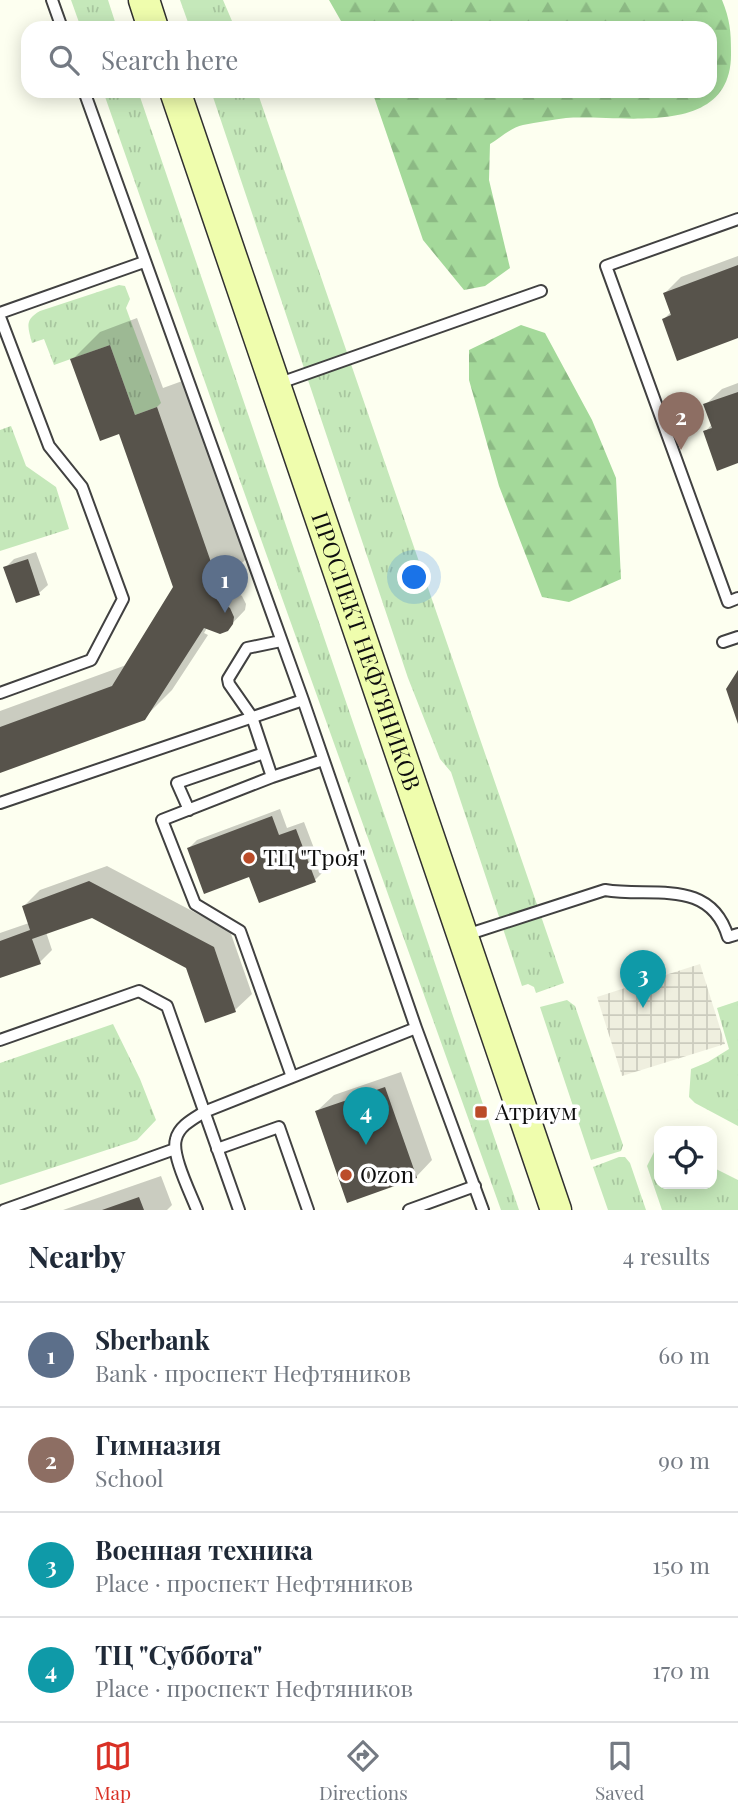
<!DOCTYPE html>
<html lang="en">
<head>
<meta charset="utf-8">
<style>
  :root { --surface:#fff; --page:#f6f6f7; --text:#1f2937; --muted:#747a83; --line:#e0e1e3; --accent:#d93025 }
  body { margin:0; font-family:"Playfair Display",serif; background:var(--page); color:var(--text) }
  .controls { position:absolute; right:21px; bottom:21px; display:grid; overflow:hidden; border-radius:14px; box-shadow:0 4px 18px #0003 }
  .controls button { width:63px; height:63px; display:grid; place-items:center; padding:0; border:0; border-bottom:2px solid var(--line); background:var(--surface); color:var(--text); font:35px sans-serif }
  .you { position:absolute; left:415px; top:578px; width:24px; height:24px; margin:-18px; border:5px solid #fff; border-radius:50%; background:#1a73e8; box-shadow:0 0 0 10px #1a73e833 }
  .badge { display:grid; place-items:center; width:46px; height:46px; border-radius:50%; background:var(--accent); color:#fff; font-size:23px; font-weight:700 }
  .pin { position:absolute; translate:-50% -58px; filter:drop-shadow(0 2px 4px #0008) }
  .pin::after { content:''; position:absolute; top:37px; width:24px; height:21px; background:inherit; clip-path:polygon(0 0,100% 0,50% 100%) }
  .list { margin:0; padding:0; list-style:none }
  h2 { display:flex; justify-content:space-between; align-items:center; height:91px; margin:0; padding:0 28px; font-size:30px }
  h2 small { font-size:23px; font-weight:400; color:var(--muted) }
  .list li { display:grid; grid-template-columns:46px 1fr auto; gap:21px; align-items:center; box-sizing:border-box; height:105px; padding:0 28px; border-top:2px solid var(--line) }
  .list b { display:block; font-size:26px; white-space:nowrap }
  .list p { margin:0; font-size:23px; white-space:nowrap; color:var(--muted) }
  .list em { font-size:23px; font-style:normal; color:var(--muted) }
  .icon { flex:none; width:38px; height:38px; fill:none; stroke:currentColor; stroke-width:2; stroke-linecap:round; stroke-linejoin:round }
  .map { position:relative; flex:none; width:738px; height:1210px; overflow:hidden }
  .search { position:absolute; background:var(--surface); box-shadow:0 4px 18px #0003; left:21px; right:21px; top:21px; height:77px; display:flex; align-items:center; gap:18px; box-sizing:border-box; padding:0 24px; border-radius:21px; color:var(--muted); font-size:26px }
  .sheet { height:511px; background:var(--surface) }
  nav { display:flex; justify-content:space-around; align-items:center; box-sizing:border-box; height:98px; border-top:2px solid var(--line); background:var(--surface); font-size:19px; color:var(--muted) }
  nav a { display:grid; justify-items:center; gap:4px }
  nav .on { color:var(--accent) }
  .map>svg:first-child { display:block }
  .grass { fill:url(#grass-tufts) }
  .forest { fill:url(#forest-firs) }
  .plaza { fill:url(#plaza-grid) }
  .shadow { fill:#0003 }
  .building { fill:#57534b }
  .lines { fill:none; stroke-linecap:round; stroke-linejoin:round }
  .lane-casing { stroke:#414141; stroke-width:14 }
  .secondary-casing { stroke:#303030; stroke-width:33 }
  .lane { stroke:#fff; stroke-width:10 }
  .secondary { stroke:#effdad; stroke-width:30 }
  .poi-dot { fill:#bb4c29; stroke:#fff; stroke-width:2.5 }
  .labels { text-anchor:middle; stroke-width:7; stroke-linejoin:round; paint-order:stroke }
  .street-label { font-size:23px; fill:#0e0e0e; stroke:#fff }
  .poi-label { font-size:23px; fill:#0e0e0e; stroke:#fff; text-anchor:start }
</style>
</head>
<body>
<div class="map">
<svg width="738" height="1210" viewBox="0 0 738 1210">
  <defs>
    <pattern id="grass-tufts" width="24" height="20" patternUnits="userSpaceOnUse" patternTransform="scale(1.75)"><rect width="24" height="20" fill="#c5e8ba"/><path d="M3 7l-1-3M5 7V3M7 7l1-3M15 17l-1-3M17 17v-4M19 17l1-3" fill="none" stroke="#a8c69f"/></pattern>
    <pattern id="forest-firs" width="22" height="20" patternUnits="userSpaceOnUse" patternTransform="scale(1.75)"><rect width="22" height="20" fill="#a4d99a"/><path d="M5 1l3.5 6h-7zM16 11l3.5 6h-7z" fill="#8cb984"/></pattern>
    <pattern id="plaza-grid" width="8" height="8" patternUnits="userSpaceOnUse" patternTransform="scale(1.75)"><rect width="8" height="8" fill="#efefdf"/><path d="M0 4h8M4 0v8" fill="none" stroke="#ccccbe"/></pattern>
  </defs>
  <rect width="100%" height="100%" fill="#fdfff0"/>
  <path class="grass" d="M71,0H108L117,28H81Z
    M180,0H223L235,28H190Z
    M103,91H138L519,1210H501L219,422Z
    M211,91H257L564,983L536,993L534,987L528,984L522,986L451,772L440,759L408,678Z
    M119,285L125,286L130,299L126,308L161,403L157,407L135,415L110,345L54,365L44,339L32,343C28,327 24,320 40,311Z
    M11,426L26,466L56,487L69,529L0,551V430Z
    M567,1000L575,1006L623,1145L621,1151L591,1160L540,1007Z
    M738,1001V1126L695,1103L689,1097L691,1069L708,1062L729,1049L717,1008Z
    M113,1024L140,1079L156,1120L137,1140L0,1185V1063Z
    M659,1142V1184H712V1167L738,1180V1210H662L647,1166Z
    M619,1157H625L630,1163L646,1210H608L593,1167Z"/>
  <path class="forest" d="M329,0H722C730,20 731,31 731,52C733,140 621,114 566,118C552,120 537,122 523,125C512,127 500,138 490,144L489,180L510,268L485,286L464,290L423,240L372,91H710V28H345Z
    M521,325L545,333L592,420L616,478L621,579L569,602L542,597L499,486L469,380V350Z"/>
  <path class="plaza" d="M700,964L725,1044L622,1076L597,997Z"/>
  <path class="shadow" d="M738,256V336L664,319L672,311L665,293L681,277Z
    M137,318L163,388L185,380L247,558L232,573L228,587L242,596L246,604L245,610L227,629L207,628L204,633L208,635L172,690L144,718L0,771V711L129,664L175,587L120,432L72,360L100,332Z
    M738,383V462L705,432L712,424L705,405L722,389Z
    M36,552L48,585L39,593L17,601L5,568L14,559Z
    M280,809L287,828L304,822L323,872L315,880L250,875L189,848L197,840Z
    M107,866L230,931L252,994L235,1010L187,967L92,916L46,932L52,950L40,962L0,976V933L29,923L24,906L40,890Z
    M401,1072L432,1160L416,1177L317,1111L334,1095Z
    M161,1176L172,1205L167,1210H63Z"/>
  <path class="building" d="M738,265V338L677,361L662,319L671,315L663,293Z
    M110,345L135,415L157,407L220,588L217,600L230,608L234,617L233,624L228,631L220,634L204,628L145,720L0,773V727L112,686L173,587L119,434L100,441L70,359Z
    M738,392V463L717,471L703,431L712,428L703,404Z
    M28,559L40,595L16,603L3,567Z
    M738,670V724L726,689Z
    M272,816L279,835L296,829L316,882L259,903L249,877L204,894L187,848Z
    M89,881L214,947L236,1012L205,1023L186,968L92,918L32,939L41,964L0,978V941L30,930L22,906Z
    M385,1087L417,1178L347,1203L315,1111Z
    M139,1197L144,1210H102Z"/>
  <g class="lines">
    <defs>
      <path id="lane" d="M52,0L62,28
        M84,91L303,700L416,1028L483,1210
        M738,219L606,266L728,602L738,598
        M0,313L144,262
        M0,317L49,446L82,487L123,599L91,660L0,693
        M277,384L541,291
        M281,641L247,648L228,679L229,684L252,717L272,777L323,760
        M723,642L738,637
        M272,777L162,820L195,904L240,931L292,1077
        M0,803L303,700
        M189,810L177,783L264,753
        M466,935L605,890C651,898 710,877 728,937L738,934
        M0,1040L139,991L167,1006L239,1210
        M217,1149L279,1127L308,1210
        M4,1210L175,1149
        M197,1210C191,1194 171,1155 176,1139C179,1126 193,1119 204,1112L416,1028
        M409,1210L475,1186"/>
      <g id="secondary">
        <path d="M144,0L153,28"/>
        <path id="s1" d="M175,91L556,1210"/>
      </g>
    </defs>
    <use href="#lane" class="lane-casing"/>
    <use href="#secondary" class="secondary-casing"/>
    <use href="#lane" class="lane"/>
    <use href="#secondary" class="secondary"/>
  </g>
  <g class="poi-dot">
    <circle cx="249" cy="858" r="7"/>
    <rect x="474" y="1105" width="14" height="14" rx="3.5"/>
    <circle cx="346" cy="1175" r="7"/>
  </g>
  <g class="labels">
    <g class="street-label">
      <text dy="8" stroke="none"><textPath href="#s1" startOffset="592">ПРОСПЕКТ НЕФТЯНИКОВ</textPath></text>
    </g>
    <g class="poi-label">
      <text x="263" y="866">ТЦ "Троя"</text>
      <text x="495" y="1120">Атриум</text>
      <text x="360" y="1183">Ozon</text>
    </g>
  </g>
</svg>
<div class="controls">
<button><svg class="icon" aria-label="locate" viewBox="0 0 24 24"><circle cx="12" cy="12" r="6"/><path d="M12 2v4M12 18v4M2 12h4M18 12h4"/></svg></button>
</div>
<div class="you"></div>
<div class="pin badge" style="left:225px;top:613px;background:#5c6f8a">1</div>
<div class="pin badge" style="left:681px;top:450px;background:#8d6e63">2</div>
<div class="pin badge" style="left:643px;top:1008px;background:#0f9aa8">3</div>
<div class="pin badge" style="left:366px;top:1145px;background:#0f9aa8">4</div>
<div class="search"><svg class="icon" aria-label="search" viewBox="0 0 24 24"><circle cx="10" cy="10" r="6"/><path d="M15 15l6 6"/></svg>Search here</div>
</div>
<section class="sheet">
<h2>Nearby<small>4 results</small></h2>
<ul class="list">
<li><span class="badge" style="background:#5c6f8a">1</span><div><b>Sberbank</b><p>Bank · проспект Нефтяников</p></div><em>60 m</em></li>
<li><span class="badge" style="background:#8d6e63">2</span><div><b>Гимназия</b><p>School</p></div><em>90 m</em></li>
<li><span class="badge" style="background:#0f9aa8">3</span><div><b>Военная техника</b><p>Place · проспект Нефтяников</p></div><em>150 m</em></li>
<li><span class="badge" style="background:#0f9aa8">4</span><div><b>ТЦ &quot;Суббота&quot;</b><p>Place · проспект Нефтяников</p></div><em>170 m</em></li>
</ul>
</section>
<nav>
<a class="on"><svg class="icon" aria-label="map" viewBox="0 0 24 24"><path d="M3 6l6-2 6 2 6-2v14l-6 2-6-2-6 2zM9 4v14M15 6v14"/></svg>Map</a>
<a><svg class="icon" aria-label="directions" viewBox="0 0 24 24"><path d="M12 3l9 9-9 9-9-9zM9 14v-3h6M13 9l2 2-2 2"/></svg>Directions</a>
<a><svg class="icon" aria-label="saved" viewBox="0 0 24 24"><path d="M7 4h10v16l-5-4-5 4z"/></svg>Saved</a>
</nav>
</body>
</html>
